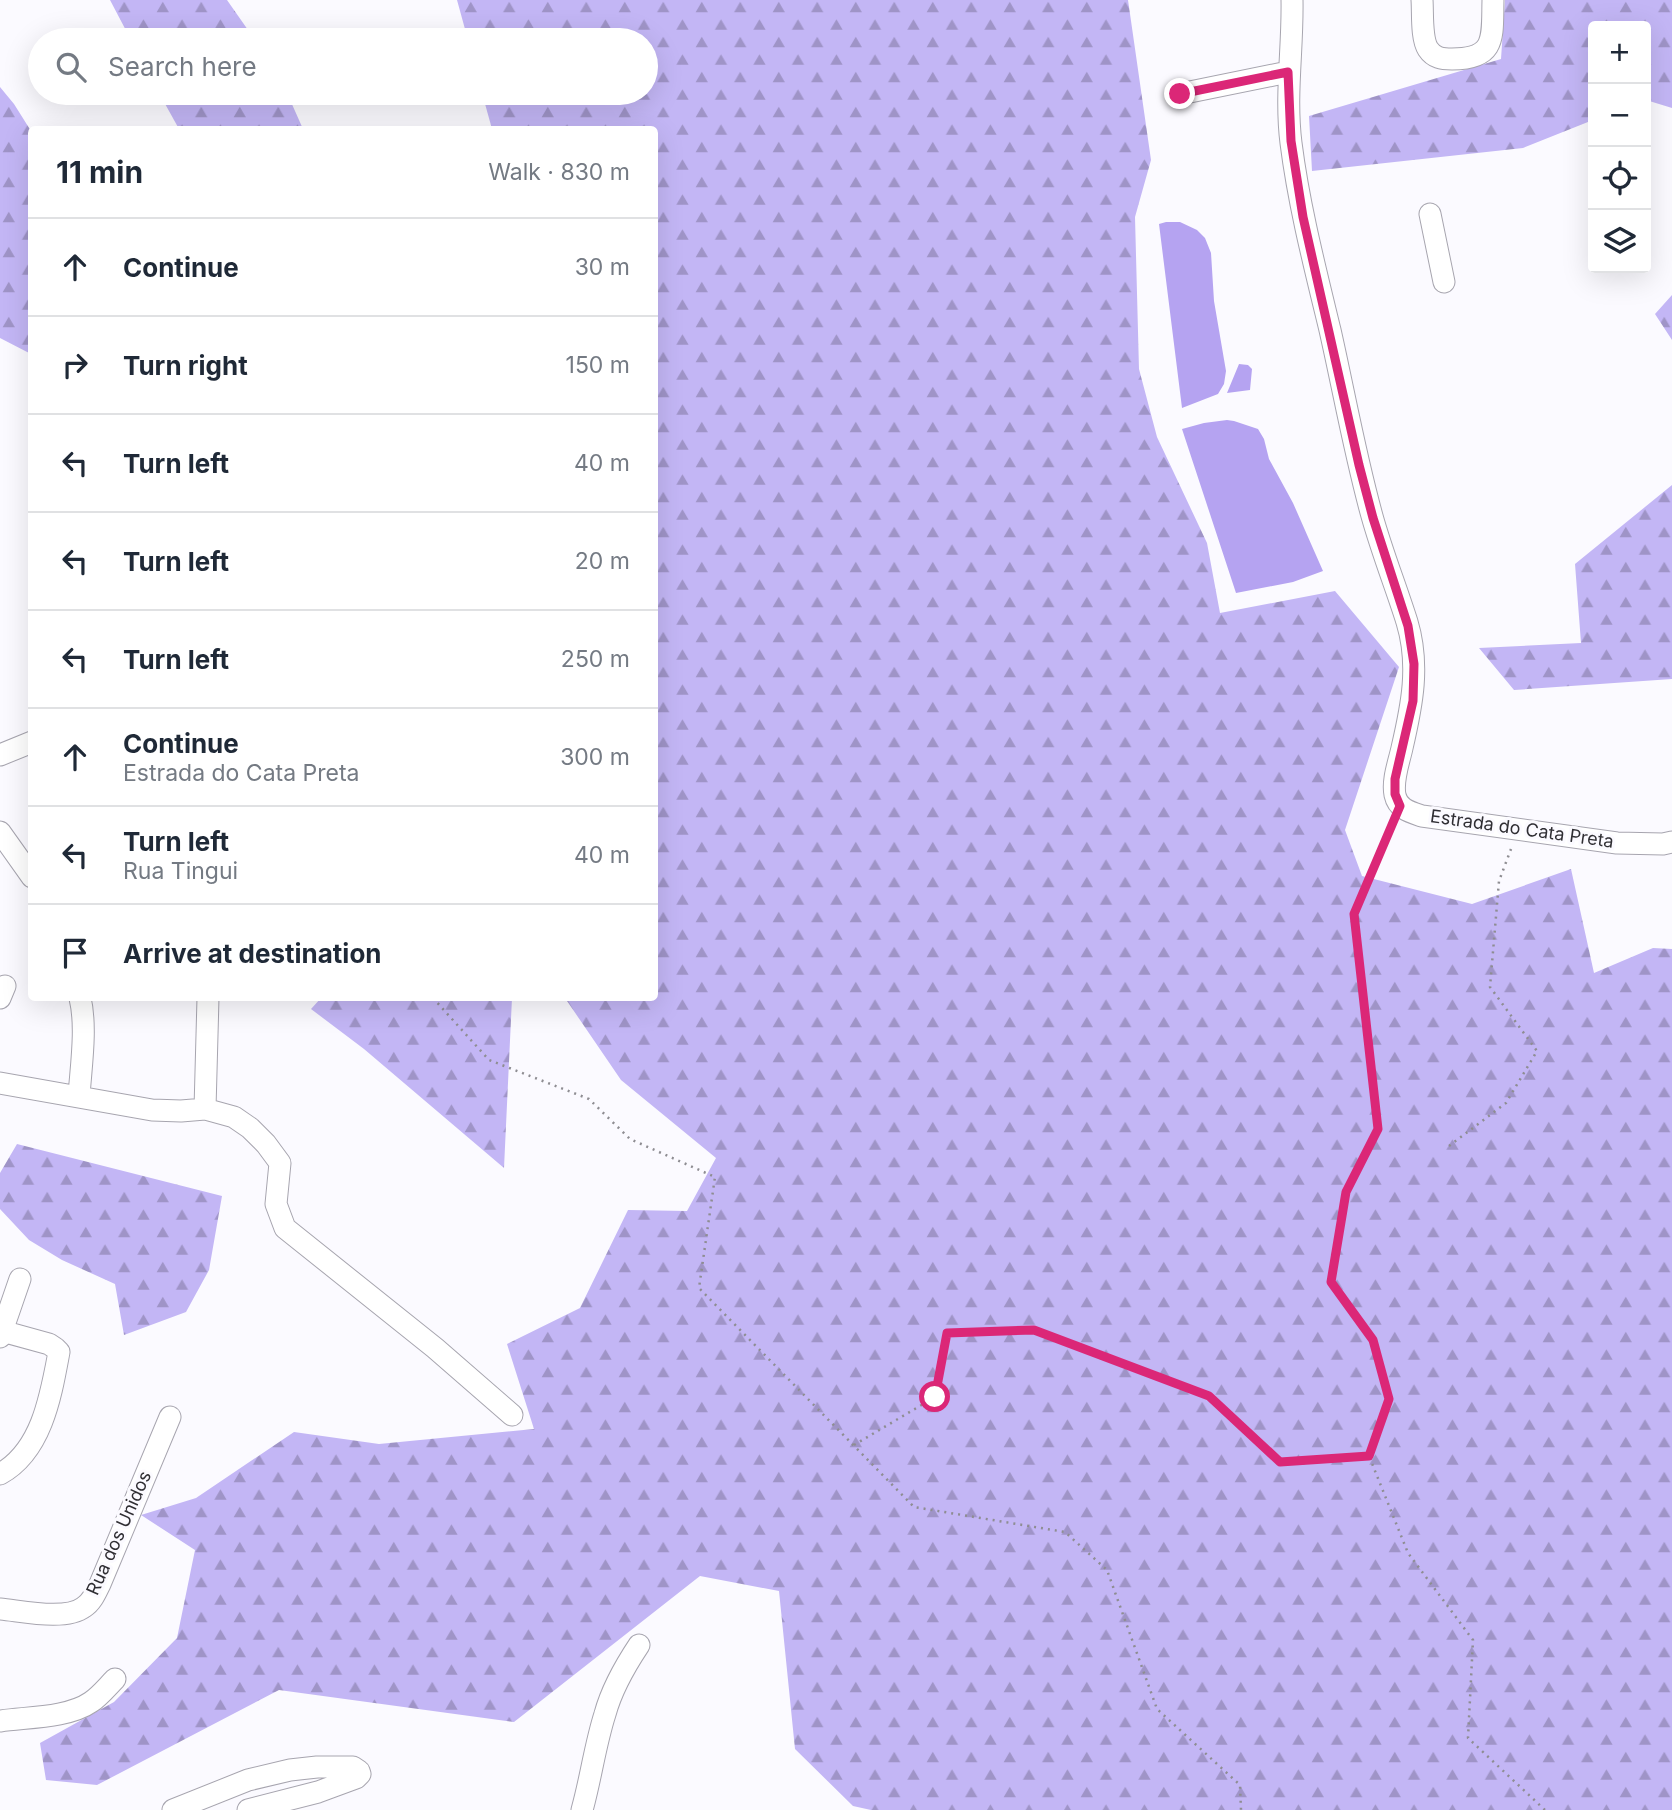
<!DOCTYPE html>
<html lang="en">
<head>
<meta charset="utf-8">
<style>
  :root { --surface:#fff; --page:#f2f2f3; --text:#1f2937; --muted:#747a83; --line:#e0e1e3 }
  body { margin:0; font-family:Inter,sans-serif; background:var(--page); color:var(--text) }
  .controls { position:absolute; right:21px; top:21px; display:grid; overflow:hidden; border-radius:7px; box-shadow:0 7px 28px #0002 }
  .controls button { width:63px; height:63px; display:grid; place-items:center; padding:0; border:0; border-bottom:2px solid var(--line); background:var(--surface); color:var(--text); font:35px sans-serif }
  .stop { position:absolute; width:21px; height:21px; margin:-16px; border:5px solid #db2777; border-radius:50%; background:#fff }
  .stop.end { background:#db2777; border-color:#fff; box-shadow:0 2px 7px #0008 }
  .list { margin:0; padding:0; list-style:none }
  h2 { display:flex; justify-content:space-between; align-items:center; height:91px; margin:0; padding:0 28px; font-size:30px }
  h2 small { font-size:23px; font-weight:400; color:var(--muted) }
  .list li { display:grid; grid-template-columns:46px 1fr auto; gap:21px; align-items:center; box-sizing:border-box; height:98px; padding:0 28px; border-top:2px solid var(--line) }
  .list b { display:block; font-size:26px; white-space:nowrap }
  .list p { margin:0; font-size:23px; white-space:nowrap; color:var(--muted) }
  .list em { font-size:23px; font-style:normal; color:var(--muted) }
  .icon { flex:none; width:38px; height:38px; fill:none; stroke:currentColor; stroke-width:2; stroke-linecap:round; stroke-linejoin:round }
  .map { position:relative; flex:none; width:1672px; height:1810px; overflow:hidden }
  .search { position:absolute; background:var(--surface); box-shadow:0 7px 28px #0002; left:28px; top:28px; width:630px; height:77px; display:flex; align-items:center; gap:18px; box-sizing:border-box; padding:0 24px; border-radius:38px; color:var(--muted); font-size:26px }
  .panel { position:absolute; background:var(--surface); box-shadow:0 7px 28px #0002; left:28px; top:126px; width:630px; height:875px; border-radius:7px }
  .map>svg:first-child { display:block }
  .forest { fill:url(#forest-firs) }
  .water { fill:#b5a3f1 }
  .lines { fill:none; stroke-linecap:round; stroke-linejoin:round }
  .minor-casing { stroke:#a7a5af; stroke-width:23 }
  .path { stroke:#8e8d92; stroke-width:2.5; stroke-dasharray:2 5; stroke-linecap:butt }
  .minor { stroke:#fff; stroke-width:21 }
  .route { stroke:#db2777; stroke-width:9 }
  .labels { text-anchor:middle; stroke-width:6; stroke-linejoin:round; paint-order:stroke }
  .street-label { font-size:18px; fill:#302f34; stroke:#fbfaff }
</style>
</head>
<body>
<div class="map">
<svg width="1672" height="1810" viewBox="0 0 1672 1810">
  <defs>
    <pattern id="forest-firs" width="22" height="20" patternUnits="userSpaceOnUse" patternTransform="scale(1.75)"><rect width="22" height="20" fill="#c3b6f5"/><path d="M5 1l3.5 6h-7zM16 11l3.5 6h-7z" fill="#9f94c7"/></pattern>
  </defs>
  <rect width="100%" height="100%" fill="#fbfaff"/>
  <path class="forest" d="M110,0H227L255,40H131Z
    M457,0H1128L1151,160L1135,217L1139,369L1157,437L1207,543L1220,613L1335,591L1399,667L1345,830L1362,876L1472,904L1571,869L1594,973L1653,948L1672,949V1810H871L853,1806L795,1749L779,1591L700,1576L514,1722L279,1690L97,1785L46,1780L40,1743L114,1702L177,1638L195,1550L141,1515L196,1498L294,1432L379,1444L534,1429L507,1344L580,1308L628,1210L687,1211L716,1158L621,1080L565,998H654V130L492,129L482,93H646V40H468Z
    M1505,0H1672V108L1646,100V26H1593V120L1523,148L1312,171L1309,116L1501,59Z
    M0,87L14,104L31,131V354L0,338Z
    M159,93H287L303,129H179Z
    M1672,295V340L1655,314Z
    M1672,485V679L1514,690L1479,648L1581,643L1575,564Z
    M321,998H512L504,1168L364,1049L311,1009Z
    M17,1144L222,1196L209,1270L186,1312L124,1335L115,1284L62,1260L29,1240L0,1209V1173Z"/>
  <path class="water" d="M1166,222H1180L1197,230L1205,238L1211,253L1214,301L1226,371L1224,384L1218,394L1182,408L1159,224Z
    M1239,364L1248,365L1252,369L1250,390L1227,393Z
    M1227,420L1234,421L1258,429L1264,439L1269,459L1293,503L1323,571L1293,582L1236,593L1182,429L1204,423Z"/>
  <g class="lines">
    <defs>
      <path id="minor" d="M1292,0C1293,48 1285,95 1291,143C1299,206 1315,268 1330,330C1344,392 1355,455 1372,516C1382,552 1396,587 1407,622C1420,665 1412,705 1402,748C1399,762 1392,780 1395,795C1398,809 1410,812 1422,816L1617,843L1663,844L1672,842
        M1422,0C1423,13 1421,38 1428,49C1434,58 1442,59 1452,59C1497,59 1492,37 1493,0
        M1180,94L1288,72
        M1430,214L1444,282
        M0,755L32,742
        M0,832L32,877
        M0,998L5,986
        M0,1083L152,1110L181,1111L205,1109L234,1117L250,1128L266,1144L280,1163L276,1204L285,1228L435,1348L512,1415
        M79,1096C81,1066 87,1027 80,998
        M205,1109L208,998
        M0,1337L20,1279
        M0,1474C42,1451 51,1395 59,1352L55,1348L49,1344L2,1331
        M0,1609C22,1611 66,1621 84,1607C92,1602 96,1592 100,1584L170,1417
        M0,1721C27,1717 68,1718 91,1702C100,1696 107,1687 115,1679
        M173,1810L248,1780L290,1770L317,1767H353L359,1771L360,1774L356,1778L318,1792L248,1810
        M582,1810C591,1778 595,1745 605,1714C612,1688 625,1666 639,1645"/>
    </defs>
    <use href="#minor" class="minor-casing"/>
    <path class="path" d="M1393,822L1355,914L1378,1128L1346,1192L1331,1282L1372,1340L1389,1399L1369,1456L1408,1553L1473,1640L1468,1738L1545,1810
      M433,998L489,1060L589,1099L630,1139L715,1177L699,1288L914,1507L1065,1532L1107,1570L1157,1709L1240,1785L1241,1810
      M1449,1146L1506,1103L1537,1051L1490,987L1499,881L1511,849
      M854,1445L935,1397L947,1333L1034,1330L1209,1396L1280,1462L1369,1456"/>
    <use href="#minor" class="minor"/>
  </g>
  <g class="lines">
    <path class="route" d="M935,1397L947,1333L1034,1330L1209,1396L1280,1462L1369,1456L1389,1399L1373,1340L1331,1282L1346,1192L1378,1129L1354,914L1400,806L1395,794V779L1413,701L1414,664L1408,626L1373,518L1359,465L1303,217L1291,141L1288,72L1180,94"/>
  </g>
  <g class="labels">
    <g class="street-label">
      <text transform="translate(1522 829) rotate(8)" y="6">Estrada do Cata Preta</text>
      <text transform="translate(119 1533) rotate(-66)" y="6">Rua dos Unidos</text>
    </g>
  </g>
</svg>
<div class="controls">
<button>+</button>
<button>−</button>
<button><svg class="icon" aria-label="locate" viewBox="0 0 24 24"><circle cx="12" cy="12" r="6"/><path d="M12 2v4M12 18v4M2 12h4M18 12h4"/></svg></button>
<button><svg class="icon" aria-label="layers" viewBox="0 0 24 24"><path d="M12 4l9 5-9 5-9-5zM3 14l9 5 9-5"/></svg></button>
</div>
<div class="stop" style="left:935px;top:1397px"></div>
<div class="stop end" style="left:1180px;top:94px"></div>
<div class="search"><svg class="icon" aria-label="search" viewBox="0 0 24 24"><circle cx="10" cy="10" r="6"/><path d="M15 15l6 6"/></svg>Search here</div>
<section class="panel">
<h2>11 min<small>Walk · 830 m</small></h2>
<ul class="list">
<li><svg class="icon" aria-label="ahead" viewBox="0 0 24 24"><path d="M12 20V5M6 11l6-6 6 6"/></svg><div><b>Continue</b></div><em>30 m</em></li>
<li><svg class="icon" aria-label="right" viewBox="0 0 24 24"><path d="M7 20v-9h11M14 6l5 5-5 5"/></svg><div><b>Turn right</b></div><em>150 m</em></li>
<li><svg class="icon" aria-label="left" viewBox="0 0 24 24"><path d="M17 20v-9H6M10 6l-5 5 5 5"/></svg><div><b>Turn left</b></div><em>40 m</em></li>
<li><svg class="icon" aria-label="left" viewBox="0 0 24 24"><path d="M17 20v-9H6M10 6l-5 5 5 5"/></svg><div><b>Turn left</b></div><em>20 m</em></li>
<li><svg class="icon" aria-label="left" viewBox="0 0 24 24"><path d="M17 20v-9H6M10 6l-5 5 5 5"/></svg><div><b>Turn left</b></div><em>250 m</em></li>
<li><svg class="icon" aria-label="ahead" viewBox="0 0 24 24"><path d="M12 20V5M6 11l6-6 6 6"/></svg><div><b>Continue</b><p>Estrada do Cata Preta</p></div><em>300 m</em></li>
<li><svg class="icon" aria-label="left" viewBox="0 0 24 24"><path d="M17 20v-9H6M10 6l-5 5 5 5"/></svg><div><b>Turn left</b><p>Rua Tingui</p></div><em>40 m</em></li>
<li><svg class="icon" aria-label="arrive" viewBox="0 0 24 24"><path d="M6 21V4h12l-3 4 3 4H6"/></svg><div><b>Arrive at destination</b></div></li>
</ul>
</section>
</div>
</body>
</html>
